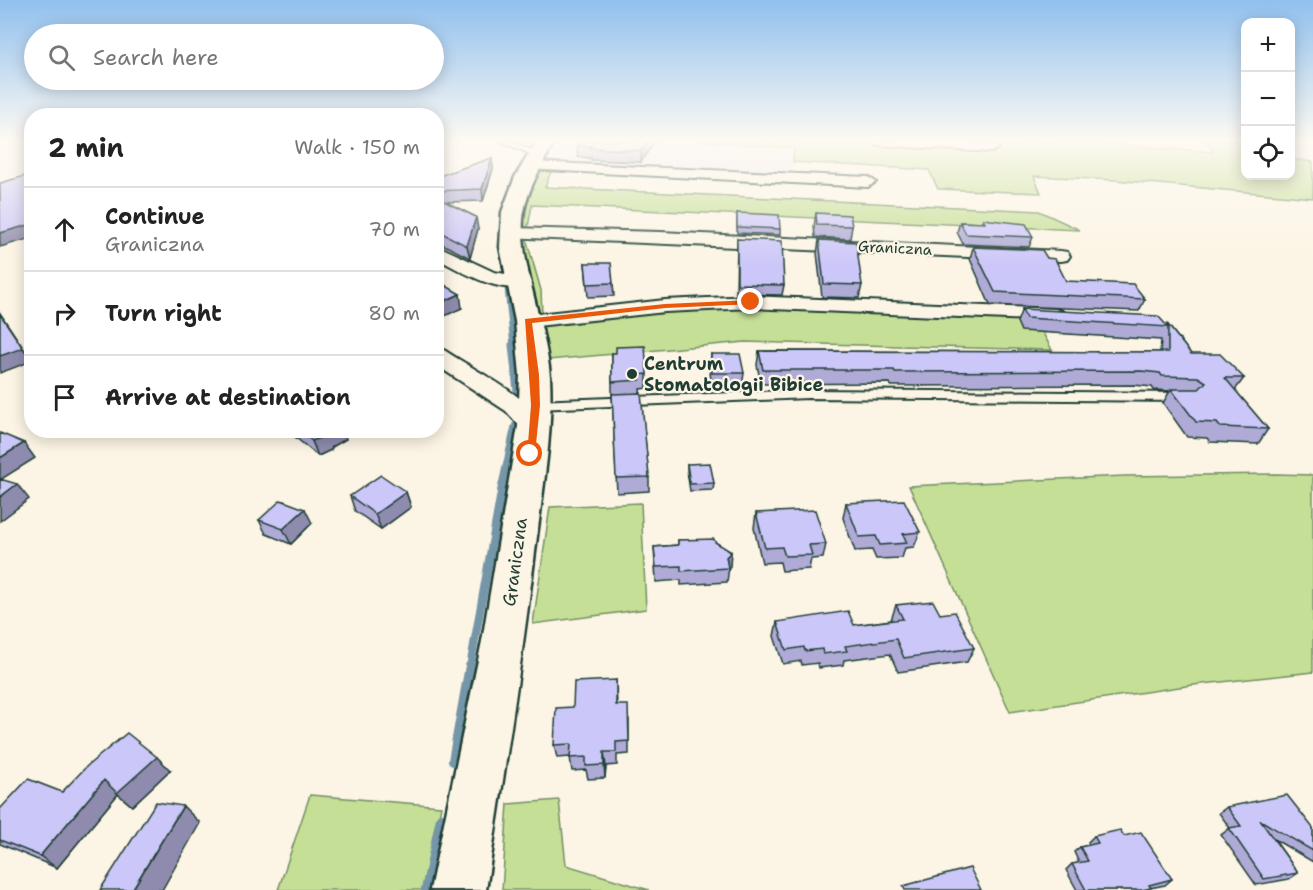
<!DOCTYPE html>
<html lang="en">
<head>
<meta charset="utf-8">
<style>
  :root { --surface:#fff; --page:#f2f2f2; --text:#222; --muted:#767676; --line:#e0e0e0 }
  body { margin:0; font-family:"Shantell Sans",sans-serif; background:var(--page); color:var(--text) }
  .controls { position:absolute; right:18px; top:18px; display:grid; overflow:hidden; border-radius:12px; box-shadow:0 3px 15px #0003 }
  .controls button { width:54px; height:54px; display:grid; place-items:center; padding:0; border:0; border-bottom:2px solid var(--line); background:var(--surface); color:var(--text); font:30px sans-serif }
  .stop { position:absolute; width:18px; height:18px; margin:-14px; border:4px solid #ea580c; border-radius:50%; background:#fff }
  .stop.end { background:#ea580c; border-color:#fff; box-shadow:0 2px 6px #0008 }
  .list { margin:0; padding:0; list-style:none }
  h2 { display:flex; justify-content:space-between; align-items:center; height:78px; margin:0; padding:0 24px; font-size:26px }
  h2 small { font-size:20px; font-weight:400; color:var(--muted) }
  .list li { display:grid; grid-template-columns:39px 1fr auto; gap:18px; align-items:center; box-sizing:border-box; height:84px; padding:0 24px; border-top:2px solid var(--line) }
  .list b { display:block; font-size:22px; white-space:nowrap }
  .list p { margin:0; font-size:20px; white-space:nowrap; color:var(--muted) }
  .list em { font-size:20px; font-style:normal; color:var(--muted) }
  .icon { flex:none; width:33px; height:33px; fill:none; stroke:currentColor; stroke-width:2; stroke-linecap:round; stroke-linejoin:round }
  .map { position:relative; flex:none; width:1313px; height:890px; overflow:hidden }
  .search { position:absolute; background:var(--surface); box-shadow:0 3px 15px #0003; left:24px; top:24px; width:420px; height:66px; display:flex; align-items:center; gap:15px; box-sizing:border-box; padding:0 21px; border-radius:33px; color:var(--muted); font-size:22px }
  .panel { position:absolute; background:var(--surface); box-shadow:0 3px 15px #0003; left:24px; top:108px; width:420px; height:330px; border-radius:24px }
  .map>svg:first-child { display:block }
  .built { fill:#eee7eb }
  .green { fill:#c6df96; stroke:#728e65; stroke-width:1.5 }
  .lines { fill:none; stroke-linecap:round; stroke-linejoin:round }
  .stream-far4 { stroke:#7496a8; stroke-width:4 }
  .stream-far3 { stroke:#7496a8; stroke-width:5 }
  .stream-far2 { stroke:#7496a8; stroke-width:7 }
  .stream-far1 { stroke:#7496a8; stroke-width:8 }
  .stream { stroke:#7496a8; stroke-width:10 }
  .service-casing { stroke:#1f3d34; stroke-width:4 }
  .minor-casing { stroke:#1f3d34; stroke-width:4 }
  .tertiary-casing { stroke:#1f3d34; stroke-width:5 }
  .service { fill:#fcf5e5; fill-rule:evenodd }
  .minor { fill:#fcf5e5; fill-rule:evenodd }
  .tertiary { fill:#fcf5e5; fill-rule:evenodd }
  .wall { fill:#afabd6; stroke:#1f3d34; stroke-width:1.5 }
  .shaded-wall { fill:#8f8bae; stroke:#1f3d34; stroke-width:1.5 }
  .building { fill:#ccc7f9; stroke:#1f3d34; stroke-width:1.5 }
  .route { fill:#ea580c }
  .poi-dot { fill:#1f3d34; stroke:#fcf5e5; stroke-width:2 }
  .labels { text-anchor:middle; stroke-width:4.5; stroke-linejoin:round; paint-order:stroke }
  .far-street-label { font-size:15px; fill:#1f3d34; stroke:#fcf5e5 }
  .poi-label { font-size:18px; font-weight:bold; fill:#1f3d34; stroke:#fcf5e5; text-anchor:start }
  .street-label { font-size:18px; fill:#1f3d34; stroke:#fcf5e5 }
</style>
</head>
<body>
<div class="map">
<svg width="1313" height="890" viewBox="0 0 1313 890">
  <rect width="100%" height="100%" fill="#fcf5e5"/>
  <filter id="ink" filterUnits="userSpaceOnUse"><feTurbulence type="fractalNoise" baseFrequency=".0167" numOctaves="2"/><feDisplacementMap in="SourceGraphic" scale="12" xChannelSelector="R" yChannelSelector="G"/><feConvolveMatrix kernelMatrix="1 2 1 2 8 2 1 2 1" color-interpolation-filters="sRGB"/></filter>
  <g filter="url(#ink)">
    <path class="built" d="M556,141H682L795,148L791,176L540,165Z"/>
    <path class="green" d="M699,141H858L998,149L989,141H1072L1213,152L1209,144L1202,141H1245L1240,145L1245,150L1246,176H1290L1291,159L1313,162V198L1115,180L1034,176L1041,193L938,189L929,170L793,162L794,148Z
      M540,165L552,169L545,187L1039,211L1080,230L532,205L526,238L541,290L542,315L539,313L520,231L529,193Z
      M735,307L1036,320L1052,350L745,342L548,360L543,324L656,312Z
      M1275,474L1313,475V672L1193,685L1010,712L909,486L1125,476Z
      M641,503L646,609L533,624L550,507Z
      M310,795L441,806L425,890H278Z
      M559,800L566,865L649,890H502L508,804Z"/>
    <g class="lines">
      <path class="stream-far4" d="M533,146L536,141
        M518,172L528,154
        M509,193L514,179"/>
      <path class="stream-far3" d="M501,248L505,275
        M507,289L513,346"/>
      <path class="stream-far2" d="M512,345L517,391
        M501,489L515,426"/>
      <path class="stream-far1" d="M470,667L502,487"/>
      <path class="stream" d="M453,761L470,666
        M426,890L441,818"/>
      <defs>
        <path id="service" d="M500,141H510L542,154L535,156Z
          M808,390L1185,393L1191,397L1185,401L808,398L536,409L530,405L536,401Z"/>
        <path id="minor" d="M870,141H940L992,144L999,148L992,152L877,145Z
          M531,162L868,177L876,182L868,187L526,169L524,166Z
          M512,228L660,232L1061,251L1067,252L1070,256L1067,260L1061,261L506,237L503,233L506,229Z
          M436,245L494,272L528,278L531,282L528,286C497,294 463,272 436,258Z
          M751,296L1055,309L1062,311L1065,315L1062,319L1055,321L751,308L665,312L528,327L521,325L518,321L521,317L528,315L665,300Z
          M436,349L444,350C475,371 526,394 546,426L543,432L534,434L525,432L506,411L436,365Z"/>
        <path id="tertiary" d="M537,141H555C543,163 529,186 524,211C516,257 547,327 550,377C553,433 543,488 536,544C522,660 504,775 486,890H430L482,641L518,426L520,375L515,321L500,247L502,212L515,177Z"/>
      </defs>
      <use href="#service" class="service-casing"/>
      <use href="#minor" class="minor-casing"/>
      <use href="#tertiary" class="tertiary-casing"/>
      <use href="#service" class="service"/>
      <use href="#minor" class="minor"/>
      <use href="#tertiary" class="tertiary"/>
    </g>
    <path class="wall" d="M581,141H655L641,162L591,160V158L578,157L577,146Z
      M492,158L493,169L483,201L446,202L478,229L470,258L436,241V177Z
      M737,213L780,229V235L737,233Z
      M816,213L852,226L850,239L815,237L814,226Z
      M983,219L1033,237L1029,247L963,244L957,232L960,222L982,223Z
      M737,239L784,285L782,295L736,294Z
      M819,240L862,285L859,298L822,297L817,253Z
      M973,247L1047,258L1066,281L1145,299L1139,311L990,305L970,259Z
      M585,263L613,283L614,296L588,297Z
      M1022,309L1167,327L1168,325L1191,354L1244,378L1235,390L1268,429L1258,444L1210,442L1207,438L1187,437L1163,403L1170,391L1154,390L1152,387L1134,385L891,386L890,383L761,384L757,365L759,351L1160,352L1161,340L1021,331L1017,322Z
      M612,353L647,374V388L640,389L649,477V491L617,493L612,394Z
      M711,354L744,373L742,387H711L710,368Z
      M292,430H342L346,439L332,447L331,450L318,456L295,437Z
      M687,464L714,483L713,490L690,491L687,471Z
      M406,492L411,507L381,529L355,511L350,496Z
      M846,503L920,532L914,547L905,548L902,558L876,559L872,550L855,551L843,518Z
      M756,513L826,544L823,558L811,559L809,569L782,571L780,562L762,563L754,528Z
      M259,520L312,523L291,544L266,534Z
      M678,540L715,542L731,552L727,582L681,585V580L656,582L654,547L678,545Z
      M896,605L940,614L974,648L967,662L898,672L890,654L844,660L843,665L819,668L818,663L802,665L801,661L783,664L774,636L777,622L854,625L891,620Z
      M616,680L617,705L629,719V754L617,755V765L606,766L605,778L588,779L586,770L572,771L570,757L557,758L554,745L573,707Z
      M170,770L132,806L118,794L57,868L0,844V809L62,792Z
      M1227,807L1313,828V862L1274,839L1298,873L1289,879L1256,885L1221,835L1230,828L1219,813Z
      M1094,836H1124L1172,879L1165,885L1150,888L1148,890H1077L1066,870L1072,864L1079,863L1074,852L1080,847L1089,845L1088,842Z"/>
    <path class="shaded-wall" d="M648,141H655L641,162V151Z
      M492,158L493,169L483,201L482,189Z
      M476,217L478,229L470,258L467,246Z
      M32,224V238L0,247V233Z
      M460,294L462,308L436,320V305Z
      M0,313L32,361L0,373Z
      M331,430H342L346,439L332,447L331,450L318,456L312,441Z
      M24,443L35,458L0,480V458Z
      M17,484L29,499L0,521V497Z
      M406,492L411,507L381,529L375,514Z
      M305,509L312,523L291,544L283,529Z
      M731,552L730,567L728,569L726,557Z
      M604,752L606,766L605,778L604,765Z
      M157,757L170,770L132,806L118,794L57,868L40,856L104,780Z
      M183,806L200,823L162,890H132Z"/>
    <path class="building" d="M581,141H648L641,151L590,148L591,146H577Z
      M492,158L482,189L436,191V177Z
      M32,174V224L0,233V183Z
      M436,197L476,217L467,246L436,230Z
      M737,213L779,215L780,229L737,227Z
      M816,213L850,215L852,226L817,225Z
      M983,219L1026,224L1033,237L966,234L960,222L985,223Z
      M737,239L782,241L784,285L737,284Z
      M819,240L856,242L862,285L824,284Z
      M973,247L1042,250L1047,258L1055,259L1066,281L1133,284L1145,299L995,292Z
      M585,263H611L613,283L587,284Z
      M436,280L460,294L436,305Z
      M1022,309L1158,316L1168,327L1026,318Z
      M0,314L23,348L0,356Z
      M1168,325L1191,354H1220L1244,378H1225L1268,429L1220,427L1217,423L1196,422L1171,389H1199L1206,382L1198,377L1162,376L1160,373L1141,371L895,372L894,370H763L759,351L1168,352Z
      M645,346L647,374L640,375V380L612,382V353H616V347Z
      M711,354H740L744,373H712Z
      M641,393L649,477L616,478L612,394Z
      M299,430H331L326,433L325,436L312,441Z
      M0,433L24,443L0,458Z
      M710,463L714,483L690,484L687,464Z
      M381,475L406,492L375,514L350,496Z
      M0,479L17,484L0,497Z
      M281,500L305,509L283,529L259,520Z
      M904,500L920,532L903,534L907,543L880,545L876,536L859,537L846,503Z
      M815,510L826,544L809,545L812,555L785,556L782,547L765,548L756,513Z
      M714,539L715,542L731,552L726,557L728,568L681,571V566L656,567L654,547L678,545V540Z
      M933,601L940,614L955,612L974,648L904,658L896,639L845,646L847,651L823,654L822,649L805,651L804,647L786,650L777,622L848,611L854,625L903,619L896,605Z
      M616,680V705H628L629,741L616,742V752H604V765L586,766V757L570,758L571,744L554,745L556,708L573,707L574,682Z
      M127,733L157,757L117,793L104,780L40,856L0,840V809L28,779L62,792L87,766Z
      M1287,795L1313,828V851L1260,820L1298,873L1264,879L1229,828L1241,826L1227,807Z
      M156,802L183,806L132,890H100Z
      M1120,830L1124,836L1141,832L1172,879L1149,885L1151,888L1142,890H1086L1072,864L1088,861L1080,847L1098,843L1094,836Z
      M970,868L981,890H905L903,886Z"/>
  </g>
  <linearGradient id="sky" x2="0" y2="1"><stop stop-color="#90c0ee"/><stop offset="0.53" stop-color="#fefaf3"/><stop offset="1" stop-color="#fefaf3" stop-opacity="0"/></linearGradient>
  <rect width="1313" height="265" fill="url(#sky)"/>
  <path class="route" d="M751,300L755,302L754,304L665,308L532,323L539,375L540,405L535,454L530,457L527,456L531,405L525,319L665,304Z"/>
  <circle class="poi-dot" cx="632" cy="374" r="6"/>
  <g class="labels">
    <g class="far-street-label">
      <text transform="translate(895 248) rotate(3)" y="5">Graniczna</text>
    </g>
    <g class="poi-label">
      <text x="644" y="370">Centrum<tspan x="644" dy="21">Stomatologii Bibice</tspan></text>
    </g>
    <g class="street-label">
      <text transform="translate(515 562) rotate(-82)" y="6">Graniczna</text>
    </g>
  </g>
</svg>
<div class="controls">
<button>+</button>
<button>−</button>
<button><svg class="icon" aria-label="locate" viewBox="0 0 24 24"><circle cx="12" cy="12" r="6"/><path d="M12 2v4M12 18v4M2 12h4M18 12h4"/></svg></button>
</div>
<div class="stop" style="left:530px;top:454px"></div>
<div class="stop end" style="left:751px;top:302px"></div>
<div class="search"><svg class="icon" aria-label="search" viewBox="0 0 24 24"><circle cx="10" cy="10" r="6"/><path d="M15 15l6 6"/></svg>Search here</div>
<section class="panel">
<h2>2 min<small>Walk · 150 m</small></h2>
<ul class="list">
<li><svg class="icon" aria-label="ahead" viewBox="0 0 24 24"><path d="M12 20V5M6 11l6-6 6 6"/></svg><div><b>Continue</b><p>Graniczna</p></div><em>70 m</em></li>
<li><svg class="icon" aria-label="right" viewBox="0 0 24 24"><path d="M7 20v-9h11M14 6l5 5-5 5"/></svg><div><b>Turn right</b></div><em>80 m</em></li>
<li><svg class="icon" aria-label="arrive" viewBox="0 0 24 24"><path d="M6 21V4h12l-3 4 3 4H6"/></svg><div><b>Arrive at destination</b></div></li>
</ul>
</section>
</div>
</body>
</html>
